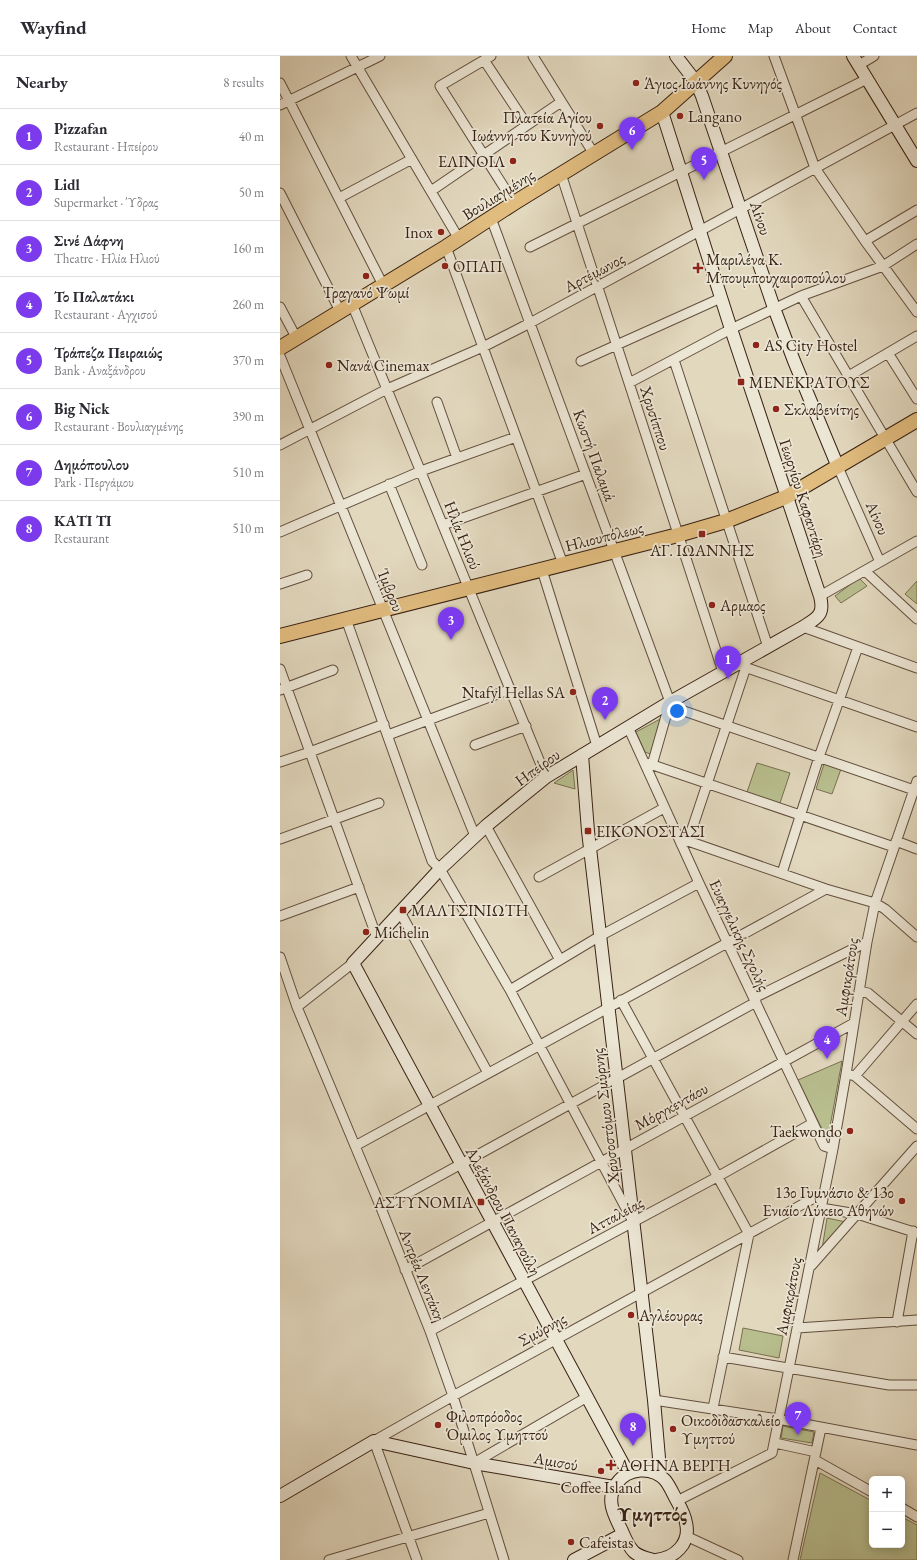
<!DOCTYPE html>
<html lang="en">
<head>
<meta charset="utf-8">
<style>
  :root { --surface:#fff; --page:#f2f2f3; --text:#2b2b33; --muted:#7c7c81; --line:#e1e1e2; --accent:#7c3aed }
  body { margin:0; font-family:"EB Garamond",serif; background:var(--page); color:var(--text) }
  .controls { position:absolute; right:12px; bottom:12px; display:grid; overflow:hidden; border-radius:6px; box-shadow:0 2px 10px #0003 }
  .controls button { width:36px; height:36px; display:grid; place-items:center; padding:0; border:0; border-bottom:1px solid var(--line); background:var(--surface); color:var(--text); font:20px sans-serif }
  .you { position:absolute; left:397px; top:655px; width:14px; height:14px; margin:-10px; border:3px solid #fff; border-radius:50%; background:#1a73e8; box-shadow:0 0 0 6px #1a73e833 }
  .badge { display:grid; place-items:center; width:26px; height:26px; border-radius:50%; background:var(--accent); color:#fff; font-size:13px; font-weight:700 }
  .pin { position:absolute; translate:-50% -33px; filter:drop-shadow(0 1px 2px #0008) }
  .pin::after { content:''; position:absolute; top:21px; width:14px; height:12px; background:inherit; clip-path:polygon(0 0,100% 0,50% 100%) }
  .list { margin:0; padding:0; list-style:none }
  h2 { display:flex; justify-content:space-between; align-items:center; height:52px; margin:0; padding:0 16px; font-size:17px }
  h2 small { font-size:13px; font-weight:400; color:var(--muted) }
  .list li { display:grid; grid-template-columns:26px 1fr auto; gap:12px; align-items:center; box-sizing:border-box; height:56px; padding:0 16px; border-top:1px solid var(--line) }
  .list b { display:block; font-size:15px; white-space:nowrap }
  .list p { margin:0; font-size:13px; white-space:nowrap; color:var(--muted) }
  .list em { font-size:13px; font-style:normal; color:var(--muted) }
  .map { position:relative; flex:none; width:637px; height:1504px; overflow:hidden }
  header { display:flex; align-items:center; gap:24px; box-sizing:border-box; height:56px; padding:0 20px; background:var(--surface); border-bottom:1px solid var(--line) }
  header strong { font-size:19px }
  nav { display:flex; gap:22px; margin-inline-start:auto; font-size:14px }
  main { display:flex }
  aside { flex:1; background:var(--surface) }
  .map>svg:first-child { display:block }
  .green { fill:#b8be8e; stroke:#787050 }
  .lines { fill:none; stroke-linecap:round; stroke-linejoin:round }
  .street-casing { stroke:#624f3e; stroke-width:11 }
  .secondary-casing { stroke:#382113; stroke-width:14 }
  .primary-casing { stroke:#382113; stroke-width:16 }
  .street { stroke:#ece6d5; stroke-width:9 }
  .secondary { stroke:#ece6d5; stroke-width:12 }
  .primary { stroke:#e1bc7f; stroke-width:14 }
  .poi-dot { fill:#8f2418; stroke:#ece6d5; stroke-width:1.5 }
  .labels { text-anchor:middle; stroke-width:3.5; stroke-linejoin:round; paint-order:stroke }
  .poi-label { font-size:16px; fill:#382113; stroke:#ece6d5; text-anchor:start }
  .street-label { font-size:16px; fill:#382113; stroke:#ece6d5 }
  .district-label { font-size:20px; font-weight:bold; fill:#382113; stroke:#ece6d5 }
</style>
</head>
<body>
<header>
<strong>Wayfind</strong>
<nav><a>Home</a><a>Map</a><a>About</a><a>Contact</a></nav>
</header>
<main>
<aside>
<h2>Nearby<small>8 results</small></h2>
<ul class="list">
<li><span class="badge">1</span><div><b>Pizzafan</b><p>Restaurant · Ηπείρου</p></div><em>40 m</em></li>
<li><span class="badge">2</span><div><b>Lidl</b><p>Supermarket · Ύδρας</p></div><em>50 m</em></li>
<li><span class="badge">3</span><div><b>Σινέ Δάφνη</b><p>Theatre · Ηλία Ηλιού</p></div><em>160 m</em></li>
<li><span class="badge">4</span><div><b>Το Παλατάκι</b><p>Restaurant · Αγχισού</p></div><em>260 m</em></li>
<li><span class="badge">5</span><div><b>Τράπεζα Πειραιώς</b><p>Bank · Αναξάνδρου</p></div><em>370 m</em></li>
<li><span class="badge">6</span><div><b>Big Nick</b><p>Restaurant · Βουλιαγμένης</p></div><em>390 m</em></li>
<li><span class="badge">7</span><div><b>Δημόπουλου</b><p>Park · Περγάμου</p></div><em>510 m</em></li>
<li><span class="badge">8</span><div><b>ΚΑΤΙ ΤΙ</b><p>Restaurant</p></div><em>510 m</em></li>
</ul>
</aside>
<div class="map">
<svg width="637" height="1504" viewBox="0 0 637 1504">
  <rect width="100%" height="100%" fill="#e2d8be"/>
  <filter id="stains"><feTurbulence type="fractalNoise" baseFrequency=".005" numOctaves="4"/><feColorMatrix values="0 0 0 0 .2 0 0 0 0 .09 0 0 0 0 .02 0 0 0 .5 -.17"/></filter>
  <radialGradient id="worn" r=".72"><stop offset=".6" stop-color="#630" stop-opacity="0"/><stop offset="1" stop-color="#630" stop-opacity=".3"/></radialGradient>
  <path class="green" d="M579,522L587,530L561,547L555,540Z
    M637,525V548L625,538Z
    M384,661L373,699L365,696L356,676Z
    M477,707L510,717L500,747L467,736Z
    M544,708L561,713L552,738L536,733Z
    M293,714L295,733L274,727Z
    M562,1005L549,1076L546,1078L544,1077L518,1024Z
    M547,1162L566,1166L542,1193Z
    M463,1272L503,1280L499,1302L459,1294Z
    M503,1370L534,1376L532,1387L501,1382Z
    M540,1417L592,1445V1489H622V1461L637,1469V1504H520Z"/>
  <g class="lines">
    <defs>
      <path id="street" d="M71,0L179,183
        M211,0L160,30L234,147
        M253,0L314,98
        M494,0L535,112L585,185L637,256
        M204,4L247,69
        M579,9L594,0
        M0,27L103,229
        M0,49L100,0
        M281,118L443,616
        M151,135L281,46
        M0,137L60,255
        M59,142L132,103
        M211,162L390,646
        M585,185L637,154
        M166,191L283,508
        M250,191L587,23
        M521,240L637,436
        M72,248L266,721
        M0,251L17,283
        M608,297L637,343
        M0,300L195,780
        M394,304L488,591
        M301,305L441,242
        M567,321L637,280
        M349,327L451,273L521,240L603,210L637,188
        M157,346L177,402
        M0,389L107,333L203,291L250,267L637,57
        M558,411L600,506
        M109,428L142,509
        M163,469L306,418
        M0,476L141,415L236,381
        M262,514L317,690
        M585,515L637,563
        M0,528L27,519
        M540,540L637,485
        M66,563L152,805L160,813L230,934L351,1162
        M523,571L637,612
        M456,608L637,671
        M0,613L97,882
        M0,634L53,614
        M390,646L401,654L637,735
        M348,671L419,827L533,1067L544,1090L553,1093
        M108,679L231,633
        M195,689L246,670
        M0,706L30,696L104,668
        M364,706L614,791
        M372,709L390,646
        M206,770L280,904
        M0,783L99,747
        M408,785L466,611
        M616,785L637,793
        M401,788L408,785L546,833L595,847L605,853L637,881
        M502,817L539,701L578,591
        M259,821L384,752
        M120,856L208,1017
        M0,860L79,831
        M0,901L17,951L101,1152L150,1275L173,1340L224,1504
        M230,934L320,880L419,827
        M579,935L588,937L637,978
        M474,942L587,886
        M341,944L469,1178L433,1352
        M17,951L73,907
        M571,1019L575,1020L637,1073
        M575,1020L637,948
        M75,1090L546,833
        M101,1152L476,946
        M541,1152L577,1158L637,1177
        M531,1210L637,1090
        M125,1214L574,967
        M617,1266L633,1175
        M517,1272L637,1264
        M150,1275L437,1121L533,1067
        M443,1301L609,1329H637
        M374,1344L498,1363L637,1389
        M495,1387L536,1396
        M535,1404L592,1436
        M194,1407L307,1341
        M397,1445L492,1397L553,1093L566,1018L587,886L595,847L637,725
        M622,1452L637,1461
        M406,1480L458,1504
        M49,1504L209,1457
        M137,1504L94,1385L173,1340L534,1142L542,1143
        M513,1504L541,1372"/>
      <path id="secondary" d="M396,0L416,26L422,40L494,252L514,305L558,411
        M573,0L637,105
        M302,699L308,775L374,1344L379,1402L377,1418
        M348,1417L73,907L160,813L206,770L266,721L390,646L523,571C537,562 545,559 540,540L451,273L382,56
        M0,1440L94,1385L194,1407L334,1431
        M294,1504L343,1478
        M373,1504C366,1502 360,1501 354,1496C348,1490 345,1482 342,1475C334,1459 325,1443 337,1427C348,1412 372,1410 385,1424C390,1430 393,1438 397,1445C401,1452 405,1459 406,1467C411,1488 394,1502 376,1504"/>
      <path id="primary" d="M0,292L166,191L234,147L382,56L445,0
        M0,580L398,479L446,465L506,441L637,364"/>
    </defs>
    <use href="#street" class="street-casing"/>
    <use href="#secondary" class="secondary-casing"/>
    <use href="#primary" class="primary-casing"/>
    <use href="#street" class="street"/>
    <use href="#secondary" class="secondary"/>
    <use href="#primary" class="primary"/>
  </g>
  <g class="poi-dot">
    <circle cx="356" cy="27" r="4"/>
    <circle cx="400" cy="60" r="4"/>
    <circle cx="320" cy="70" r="4"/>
    <circle cx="233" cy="105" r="4"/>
    <circle cx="161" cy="176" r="4"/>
    <circle cx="165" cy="210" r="4"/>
    <path d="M416 206h4v4h4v4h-4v4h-4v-4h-4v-4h4z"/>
    <circle cx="86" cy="220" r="4"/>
    <circle cx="476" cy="289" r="4"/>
    <circle cx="49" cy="309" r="4"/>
    <rect x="457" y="322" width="8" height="8" rx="2"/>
    <circle cx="496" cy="353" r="4"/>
    <rect x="418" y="474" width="8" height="8" rx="2"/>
    <circle cx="432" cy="549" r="4"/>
    <circle cx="293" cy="636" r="4"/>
    <rect x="304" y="771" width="8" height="8" rx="2"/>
    <rect x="119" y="850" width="8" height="8" rx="2"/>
    <circle cx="86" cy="876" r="4"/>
    <circle cx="570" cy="1075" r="4"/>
    <circle cx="622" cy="1145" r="4"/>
    <rect x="197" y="1142" width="8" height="8" rx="2"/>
    <circle cx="351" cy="1259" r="4"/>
    <circle cx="158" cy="1369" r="4"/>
    <circle cx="393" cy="1373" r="4"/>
    <path d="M329 1403h4v4h4v4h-4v4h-4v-4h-4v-4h4z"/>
    <circle cx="321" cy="1415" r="4"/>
    <circle cx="291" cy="1486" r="4"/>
  </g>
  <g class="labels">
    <g class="poi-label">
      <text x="364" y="33">Άγιος Ιωάννης Κυνηγός</text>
      <text x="408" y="66">Langano</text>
      <text x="312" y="67" text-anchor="end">Πλατεία Αγίου<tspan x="312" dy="18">Ιωάννη του Κυνηγού</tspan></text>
      <text x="225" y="111" text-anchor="end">ΕΛΙΝΟΙΛ</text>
      <text x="153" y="182" text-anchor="end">Inox</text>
      <text x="426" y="209">Μαριλένα Κ.<tspan x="426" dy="18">Μπουμπουχαιροπούλου</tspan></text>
      <text x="173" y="216">ΟΠΑΠ</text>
      <text x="86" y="242" text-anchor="middle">Τραγανό Ψωμί</text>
      <text x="484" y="295">AS City Hostel</text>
      <text x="57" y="315">Νανά Cinemax</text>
      <text x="469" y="332">ΜΕΝΕΚΡΑΤΟΥΣ</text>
      <text x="504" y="359">Σκλαβενίτης</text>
      <text x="422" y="500" text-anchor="middle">ΑΓ. ΙΩΑΝΝΗΣ</text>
      <text x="440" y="555">Αρμαος</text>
      <text x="285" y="642" text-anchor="end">Ntafyl Hellas SA</text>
      <text x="316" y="781">ΕΙΚΟΝΟΣΤΑΣΙ</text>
      <text x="131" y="860">ΜΑΛΤΣΙΝΙΩΤΗ</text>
      <text x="94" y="882">Michelin</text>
      <text x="562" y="1081" text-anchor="end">Taekwondo</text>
      <text x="614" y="1142" text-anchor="end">13ο Γυμνάσιο &amp; 13ο<tspan x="614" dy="18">Ενιαίο Λύκειο Αθηνών</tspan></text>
      <text x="193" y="1152" text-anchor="end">ΑΣΤΥΝΟΜΙΑ</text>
      <text x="359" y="1265">Αγλέουρας</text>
      <text x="166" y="1366">Φιλοπρόοδος<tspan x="166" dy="18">Όμιλος Υμηττού</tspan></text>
      <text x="401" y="1370">Οικοδιδασκαλείο<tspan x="401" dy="18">Υμηττού</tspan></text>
      <text x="339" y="1415">ΑΘΗΝΑ ΒΕΡΓΗ</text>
      <text x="321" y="1437" text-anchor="middle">Coffee Island</text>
      <text x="299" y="1492">Cafeistas</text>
    </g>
    <g class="street-label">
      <text transform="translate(218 138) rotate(-32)" y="6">Βουλιαγμένης</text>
      <text transform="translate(481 162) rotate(71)" y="6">Αίνου</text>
      <text transform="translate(314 216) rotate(-28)" y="6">Αρτέμωνος</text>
      <text transform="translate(376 362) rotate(72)" y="6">Χρυσίππου</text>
      <text transform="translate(315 399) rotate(70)" y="6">Κωστή Παλαμά</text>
      <text transform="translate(524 442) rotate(72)" y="6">Γεωργίου Καφαντάρη</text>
      <text transform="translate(598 462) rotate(66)" y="6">Αίνου</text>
      <text transform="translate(183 479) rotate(68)" y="6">Ηλία Ηλιού</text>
      <text transform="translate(324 480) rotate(-14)" y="6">Ηλιουπόλεως</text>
      <text transform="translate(111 534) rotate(68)" y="6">Ίμβρου</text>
      <text transform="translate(257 711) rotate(-36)" y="6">Ηπείρου</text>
      <text transform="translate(460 879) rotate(65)" y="6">Ευαγγελικής Σχολής</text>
      <text transform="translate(566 921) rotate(-81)" y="6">Αμφικράτους</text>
      <text transform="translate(391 1050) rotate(-29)" y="6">Μόργκεντάου</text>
      <text transform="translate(325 1060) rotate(-97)" y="6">Χρυσοστόμου Σμύρνης</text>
      <text transform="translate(224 1155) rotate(62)" y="6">Αλεξάνδρου Παναγούλη</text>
      <text transform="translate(335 1159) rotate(-28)" y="6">Ατταλείας</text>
      <text transform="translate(143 1219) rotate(68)" y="6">Αντρέα Λεντάκη</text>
      <text transform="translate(508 1240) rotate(-79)" y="6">Αμφικράτους</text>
      <text transform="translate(262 1273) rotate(-29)" y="6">Σμύρνης</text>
      <text transform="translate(276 1405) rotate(10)" y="6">Αμισού</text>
    </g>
    <g class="district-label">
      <text x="372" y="1465">Υμηττός</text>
    </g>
  </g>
  <rect width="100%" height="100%" filter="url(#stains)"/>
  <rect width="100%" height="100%" fill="url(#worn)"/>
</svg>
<div class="controls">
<button>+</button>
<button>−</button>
</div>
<div class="you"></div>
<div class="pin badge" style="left:448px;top:623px">1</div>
<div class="pin badge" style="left:325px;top:664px">2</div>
<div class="pin badge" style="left:171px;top:584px">3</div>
<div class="pin badge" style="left:547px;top:1003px">4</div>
<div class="pin badge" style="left:424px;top:124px">5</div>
<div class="pin badge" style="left:352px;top:94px">6</div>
<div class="pin badge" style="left:518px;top:1379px">7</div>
<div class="pin badge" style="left:353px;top:1390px">8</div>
</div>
</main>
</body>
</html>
